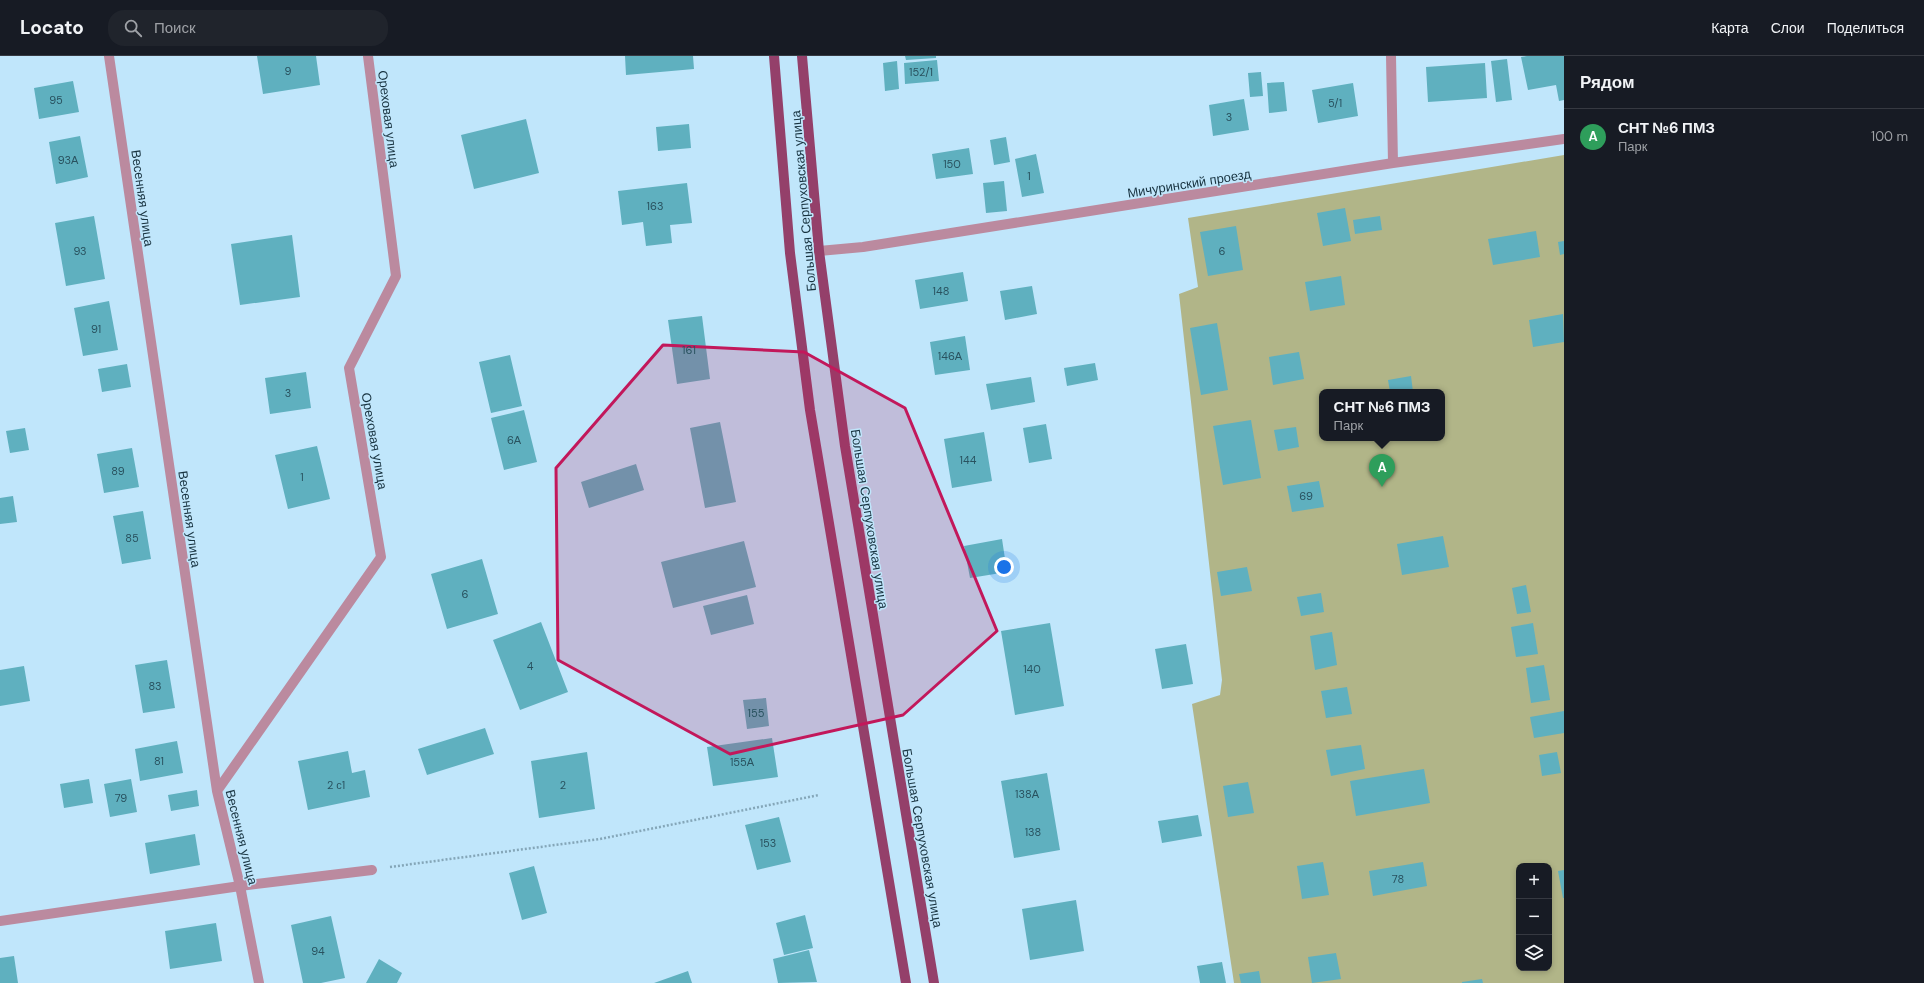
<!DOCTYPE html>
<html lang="ru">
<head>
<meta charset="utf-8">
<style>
  :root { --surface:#171b24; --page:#20242c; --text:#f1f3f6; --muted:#9ea1a6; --line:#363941; --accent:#c0a28e }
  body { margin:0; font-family:"DM Sans",sans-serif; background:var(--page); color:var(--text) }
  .controls { position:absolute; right:12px; bottom:12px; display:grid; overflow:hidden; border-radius:8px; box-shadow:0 2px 6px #0003 }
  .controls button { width:36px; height:36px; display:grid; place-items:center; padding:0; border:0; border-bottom:1px solid var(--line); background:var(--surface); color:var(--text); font:20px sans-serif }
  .you { position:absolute; left:1004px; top:511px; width:14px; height:14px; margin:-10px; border:3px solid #fff; border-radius:50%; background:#1a73e8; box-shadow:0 0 0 6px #1a73e833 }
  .badge { display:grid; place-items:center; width:26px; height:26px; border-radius:50%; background:var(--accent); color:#fff; font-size:13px; font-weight:700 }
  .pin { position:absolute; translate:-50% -33px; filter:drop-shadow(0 1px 2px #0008) }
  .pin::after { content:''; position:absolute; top:21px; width:14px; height:12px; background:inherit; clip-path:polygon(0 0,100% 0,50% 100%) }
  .popup { position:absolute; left:1319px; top:333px; width:126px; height:52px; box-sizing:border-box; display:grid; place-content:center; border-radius:8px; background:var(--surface); filter:drop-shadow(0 1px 3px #0005); font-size:13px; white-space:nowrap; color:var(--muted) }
  .popup b { font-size:15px; color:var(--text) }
  .popup::after { content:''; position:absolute; left:50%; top:100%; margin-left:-8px; border:8px solid transparent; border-top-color:var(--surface) }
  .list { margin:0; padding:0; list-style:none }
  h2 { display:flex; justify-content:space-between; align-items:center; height:52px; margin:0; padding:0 16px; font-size:17px }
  h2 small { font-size:13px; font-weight:400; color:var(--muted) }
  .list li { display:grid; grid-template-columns:26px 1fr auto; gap:12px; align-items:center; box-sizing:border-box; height:56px; padding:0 16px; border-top:1px solid var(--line) }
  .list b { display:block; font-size:15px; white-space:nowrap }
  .list p { margin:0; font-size:13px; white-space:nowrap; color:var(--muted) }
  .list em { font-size:13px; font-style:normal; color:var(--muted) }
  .icon { flex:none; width:22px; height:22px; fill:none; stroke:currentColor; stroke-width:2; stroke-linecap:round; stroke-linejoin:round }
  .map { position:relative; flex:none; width:1564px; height:927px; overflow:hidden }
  header { display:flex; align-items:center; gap:24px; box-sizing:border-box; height:56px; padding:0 20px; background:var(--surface); border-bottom:1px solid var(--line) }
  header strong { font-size:19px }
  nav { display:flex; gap:22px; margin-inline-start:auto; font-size:14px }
  .search { width:280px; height:36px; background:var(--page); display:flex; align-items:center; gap:10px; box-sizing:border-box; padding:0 14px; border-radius:16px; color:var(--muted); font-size:15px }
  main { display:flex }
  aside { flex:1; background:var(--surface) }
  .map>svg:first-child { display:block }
  .green { fill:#b1b588; fill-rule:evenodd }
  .building { fill:#5fb0bf }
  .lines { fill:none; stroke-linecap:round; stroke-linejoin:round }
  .path { stroke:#84a6b8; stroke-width:2.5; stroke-dasharray:2 2; stroke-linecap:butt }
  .service { stroke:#bb8a9f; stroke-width:10 }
  .minor { stroke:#bb8a9f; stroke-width:10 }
  .primary { stroke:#94406a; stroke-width:10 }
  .marked { fill:#c2185b; fill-opacity:0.2; stroke:#c2185b; stroke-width:3; stroke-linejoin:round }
  .labels { text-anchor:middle; stroke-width:3; stroke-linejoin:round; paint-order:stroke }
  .number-label { font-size:11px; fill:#29525f }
  .street-label { font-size:13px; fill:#17323f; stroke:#c0e6fb }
</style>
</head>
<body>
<header>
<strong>Locato</strong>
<div class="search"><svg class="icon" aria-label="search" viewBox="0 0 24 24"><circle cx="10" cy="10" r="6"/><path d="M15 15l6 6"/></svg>Поиск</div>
<nav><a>Карта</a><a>Слои</a><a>Поделиться</a></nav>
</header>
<main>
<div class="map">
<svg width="1564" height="927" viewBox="0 0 1564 927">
  <rect width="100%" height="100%" fill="#c0e6fb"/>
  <path class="green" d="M1564,99V927H1234L1192,648L1220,639L1222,624L1179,238L1198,231L1188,162ZM1322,336H1442V382H1322ZM1519,810H1549V912H1519Z"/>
  <path class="building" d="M257,0H316L320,29L263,38Z
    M625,0H693L694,13L626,19Z
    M905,0H936V2L906,4Z
    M1527,0H1564V44L1559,45L1556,29L1528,34L1521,1Z
    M1507,3L1512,44L1496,46L1491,5Z
    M937,4L939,25L905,28L904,7Z
    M897,5L899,33L885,35L883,7Z
    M1485,7L1487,42L1428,46L1426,11Z
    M1261,16L1263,40L1250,41L1248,17Z
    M73,25L79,56L39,63L34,32Z
    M1284,26L1287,55L1269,57L1267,27Z
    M1353,27L1358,60L1318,67L1312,34Z
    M1244,43L1249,74L1213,80L1209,49Z
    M526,63L539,117L474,133L461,79Z
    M689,68L691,92L658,95L656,71Z
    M80,80L88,121L56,128L49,86Z
    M1006,81L1010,106L994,109L990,84Z
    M969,92L973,118L936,123L932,98Z
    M1036,98L1044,137L1022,141L1015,103Z
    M1004,125L1007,155L986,157L983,127Z
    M687,127L692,167L670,169L672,187L646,190L643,166L622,169L618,135Z
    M1345,152L1351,185L1323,190L1317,157Z
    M94,160L105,223L66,230L55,167Z
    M1380,160L1382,174L1355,178L1353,164Z
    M1236,170L1243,214L1208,220L1200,176Z
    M1536,175L1540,201L1493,209L1488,183Z
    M292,179L300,241L240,249L231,188Z
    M1564,185V198L1560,199L1558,186Z
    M963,216L968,245L920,253L915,224Z
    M1341,220L1345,249L1310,255L1305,226Z
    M1032,230L1037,258L1005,264L1000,235Z
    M109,245L118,294L83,300L74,252Z
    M1563,258L1564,286L1533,291L1529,264Z
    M702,260L710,323L677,328L668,264Z
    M1217,267L1228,334L1201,339L1190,272Z
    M965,280L970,314L935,319L930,286Z
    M1299,296L1304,323L1273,329L1269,301Z
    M510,299L522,350L491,357L479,306Z
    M1095,307L1098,324L1067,330L1064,312Z
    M127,308L131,331L102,336L98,313Z
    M306,316L311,352L270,358L265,322Z
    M1411,320L1413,336H1390L1388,324Z
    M1031,321L1035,346L991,354L986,328Z
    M524,354L537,406L504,414L491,362Z
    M1251,364L1261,422L1223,429L1213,370Z
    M720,366L736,446L705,452L690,372Z
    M1046,368L1052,403L1029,407L1023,372Z
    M1296,371L1299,391L1278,395L1274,374Z
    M25,372L29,394L10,397L6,375Z
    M984,376L992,425L952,432L944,383Z
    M317,390L330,443L288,453L275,399Z
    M132,392L139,431L104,437L97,398Z
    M636,408L644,434L589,452L581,426Z
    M1319,425L1324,451L1292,456L1287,430Z
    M13,440L17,466L0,468V442Z
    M143,455L151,503L122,508L113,460Z
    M1443,480L1449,511L1402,519L1397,488Z
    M1002,483L1007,516L970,522L964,490Z
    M744,485L756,531L673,552L661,506Z
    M482,503L498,558L447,573L431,518Z
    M1247,511L1252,535L1221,540L1217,516Z
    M1526,529L1531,556L1517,558L1512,532Z
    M1321,537L1324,556L1301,560L1297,541Z
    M747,539L754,568L711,579L703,550Z
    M541,566L568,636L520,654L493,584Z
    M1050,567L1064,650L1015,659L1001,575Z
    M1533,567L1538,598L1516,601L1511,571Z
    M1332,576L1337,609L1315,614L1310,580Z
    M1186,588L1193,628L1162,633L1155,593Z
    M167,604L175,652L143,657L135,609Z
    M1544,609L1550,644L1531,647L1526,612Z
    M24,610L30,645L0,650V614Z
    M1347,631L1352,658L1326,662L1321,635Z
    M766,642L769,670L747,673L743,644Z
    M1564,655V677L1534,682L1530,661Z
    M485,672L494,698L427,719L418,693Z
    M772,682L778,721L713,730L707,691Z
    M177,685L183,717L140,725L135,693Z
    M1361,689L1365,713L1331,720L1326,694Z
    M348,695L352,717L365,714L370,741L308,754L298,705Z
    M587,696L595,753L539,762L531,705Z
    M1557,696L1561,717L1542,720L1539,699Z
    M1424,713L1430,747L1356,760L1350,725Z
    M1047,717L1060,794L1014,802L1001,725Z
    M89,723L93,747L64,752L60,728Z
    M131,723L137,756L110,761L104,728Z
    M1248,726L1254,757L1228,761L1223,730Z
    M197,734L199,750L171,755L168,739Z
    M1198,759L1202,780L1162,787L1158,765Z
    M779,761L791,806L757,814L745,769Z
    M195,778L200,809L150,818L145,787Z
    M1323,806L1329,839L1302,843L1297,810Z
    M1423,806L1427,830L1373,840L1369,815Z
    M534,810L547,857L522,864L509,817Z
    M1564,814V842H1563L1558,815Z
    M1076,844L1084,895L1030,904L1022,853Z
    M805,859L813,892L784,899L776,867Z
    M331,860L345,922L321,927H303L291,869Z
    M216,867L222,905L170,913L165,875Z
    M809,894L817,926L778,927L773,903Z
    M1336,897L1341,923L1312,927L1308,901Z
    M14,900L18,927H0V902Z
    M379,903L402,917L397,927H366Z
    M1222,906L1226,927H1200L1197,910Z
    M688,915L692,927H654Z
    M1259,915L1261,927H1241L1239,918Z
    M1482,923L1483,927H1462V926Z"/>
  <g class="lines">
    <path class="path" d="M390,811L600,783L819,739"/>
    <path class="service" d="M0,865L240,830L372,814"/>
    <path class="minor" d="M109,0L217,735L240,830L259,927
      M1391,0L1393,107
      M819,195L863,191L1393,107L1564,83
      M217,735L381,501L349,312L396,220L368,0"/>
    <path class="primary" d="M774,0L790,197L810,354L906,927
      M802,0L819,195L845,390L934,927"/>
  </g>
  <path class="marked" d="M663,289L804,296L905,352L997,575L903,659L730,698L558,604L556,412Z"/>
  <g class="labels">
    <g class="number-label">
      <text x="288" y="19">9</text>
      <text x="921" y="20">152/1</text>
      <text x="56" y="48">95</text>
      <text x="1335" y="51">5/1</text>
      <text x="1229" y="65">3</text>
      <text x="68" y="108">93А</text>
      <text x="952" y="112">150</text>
      <text x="1029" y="124">1</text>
      <text x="655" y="154">163</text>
      <text x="80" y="199">93</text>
      <text x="1222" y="199">6</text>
      <text x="941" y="239">148</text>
      <text x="96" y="277">91</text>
      <text x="689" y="298">161</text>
      <text x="950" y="304">146А</text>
      <text x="288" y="341">3</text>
      <text x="514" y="388">6А</text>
      <text x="968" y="408">144</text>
      <text x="118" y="419">89</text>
      <text x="302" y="425">1</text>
      <text x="1306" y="444">69</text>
      <text x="132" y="486">85</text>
      <text x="465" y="542">6</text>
      <text x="530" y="614">4</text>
      <text x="1032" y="617">140</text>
      <text x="155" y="634">83</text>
      <text x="756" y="661">155</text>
      <text x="159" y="709">81</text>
      <text x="742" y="710">155А</text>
      <text x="336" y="733">2 с1</text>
      <text x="563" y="733">2</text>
      <text x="1027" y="742">138А</text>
      <text x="121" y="746">79</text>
      <text x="1033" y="780">138</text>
      <text x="768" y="791">153</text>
      <text x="1398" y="827">78</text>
      <text x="318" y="899">94</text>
    </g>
    <g class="street-label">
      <text transform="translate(389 63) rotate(83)" y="5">Ореховая улица</text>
      <text transform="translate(1189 127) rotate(-9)" y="5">Мичуринский проезд</text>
      <text transform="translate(143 142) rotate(82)" y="5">Весенняя улица</text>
      <text transform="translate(803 145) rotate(-95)" y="5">Большая Серпуховская улица</text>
      <text transform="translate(375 385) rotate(80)" y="5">Ореховая улица</text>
      <text transform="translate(190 463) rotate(82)" y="5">Весенняя улица</text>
      <text transform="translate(870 463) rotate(81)" y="5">Большая Серпуховская улица</text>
      <text transform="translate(242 781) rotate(76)" y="5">Весенняя улица</text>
      <text transform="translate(923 782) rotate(80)" y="5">Большая Серпуховская улица</text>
    </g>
  </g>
</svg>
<div class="controls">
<button>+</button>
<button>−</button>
<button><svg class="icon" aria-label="layers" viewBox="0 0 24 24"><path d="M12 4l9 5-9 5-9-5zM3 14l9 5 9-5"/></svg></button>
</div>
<div class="you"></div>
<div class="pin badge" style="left:1382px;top:431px;background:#2e9e5b">A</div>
<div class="popup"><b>СНТ №6 ПМЗ</b>Парк</div>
</div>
<aside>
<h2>Рядом<small></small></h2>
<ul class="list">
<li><span class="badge" style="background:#2e9e5b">A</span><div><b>СНТ №6 ПМЗ</b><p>Парк</p></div><em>100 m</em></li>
</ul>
</aside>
</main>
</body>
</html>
